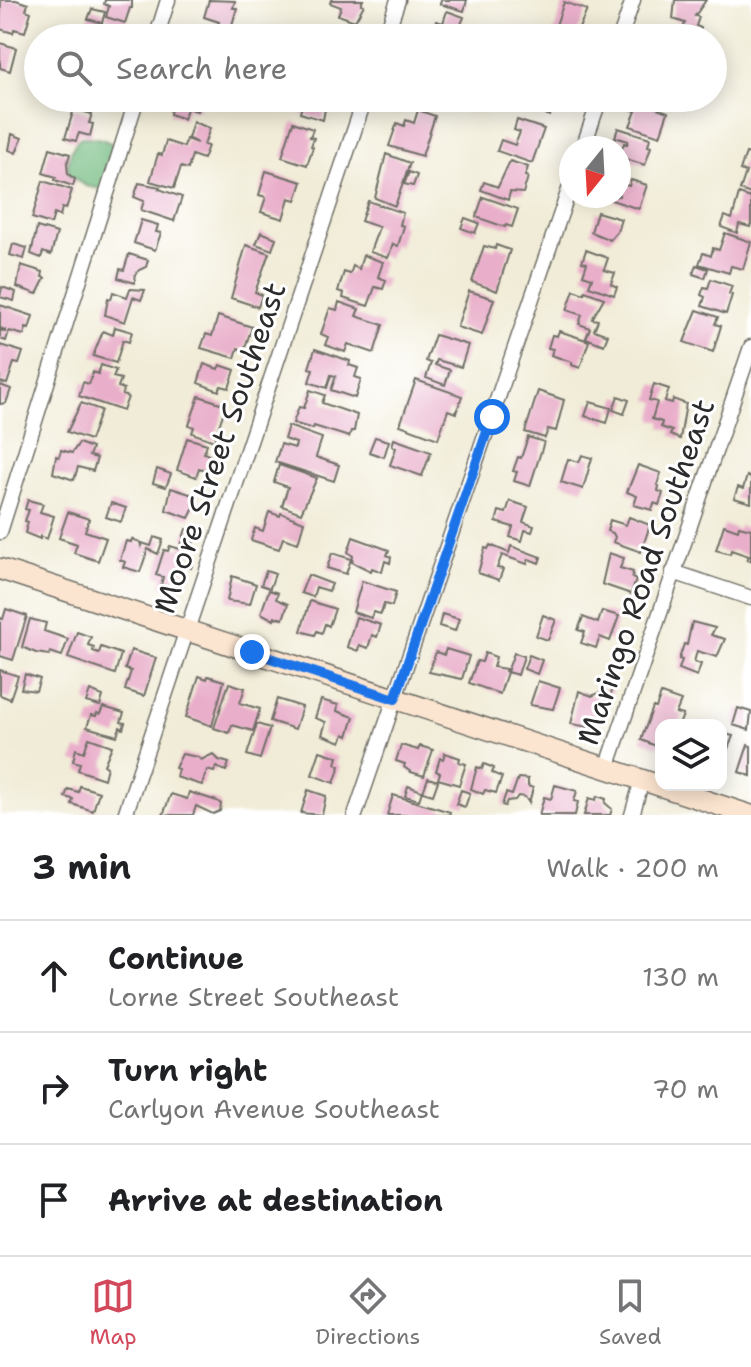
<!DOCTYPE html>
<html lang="en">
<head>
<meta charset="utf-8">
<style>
  :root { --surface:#fff; --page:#f2f2f2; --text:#202124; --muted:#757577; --line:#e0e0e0; --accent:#d1495b }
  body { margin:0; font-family:"Shantell Sans",sans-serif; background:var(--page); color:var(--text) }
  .controls { position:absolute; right:24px; bottom:24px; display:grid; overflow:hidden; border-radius:16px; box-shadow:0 4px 20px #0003 }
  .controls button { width:72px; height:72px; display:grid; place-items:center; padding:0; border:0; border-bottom:2px solid var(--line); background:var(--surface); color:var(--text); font:40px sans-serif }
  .compass { position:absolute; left:559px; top:136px; width:72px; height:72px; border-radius:50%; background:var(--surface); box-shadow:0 4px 20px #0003; rotate:198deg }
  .stop { position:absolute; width:24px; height:24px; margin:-18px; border:6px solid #1a73e8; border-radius:50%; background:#fff }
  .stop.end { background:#1a73e8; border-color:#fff; box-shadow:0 2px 8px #0008 }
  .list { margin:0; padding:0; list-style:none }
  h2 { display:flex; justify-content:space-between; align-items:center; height:104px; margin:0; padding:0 32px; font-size:34px }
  h2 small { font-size:26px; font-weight:400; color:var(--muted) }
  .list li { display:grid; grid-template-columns:52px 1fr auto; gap:24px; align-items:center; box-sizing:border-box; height:112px; padding:0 32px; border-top:2px solid var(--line) }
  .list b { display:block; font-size:30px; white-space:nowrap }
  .list p { margin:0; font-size:26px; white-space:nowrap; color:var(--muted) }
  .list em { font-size:26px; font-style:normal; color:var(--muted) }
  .icon { flex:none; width:44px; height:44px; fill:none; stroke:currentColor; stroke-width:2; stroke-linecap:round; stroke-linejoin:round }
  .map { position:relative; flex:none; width:751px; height:815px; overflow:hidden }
  .search { position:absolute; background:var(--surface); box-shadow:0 4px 20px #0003; left:24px; right:24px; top:24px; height:88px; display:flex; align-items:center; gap:20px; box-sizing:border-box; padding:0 28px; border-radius:44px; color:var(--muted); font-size:30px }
  .sheet { height:440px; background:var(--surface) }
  nav { display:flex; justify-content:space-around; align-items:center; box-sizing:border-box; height:112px; border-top:2px solid var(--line); background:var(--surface); font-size:22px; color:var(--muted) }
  nav a { display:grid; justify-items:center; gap:4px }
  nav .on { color:var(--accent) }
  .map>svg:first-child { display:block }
  .forest { fill:#73bb80; stroke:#4f7356; stroke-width:2 }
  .building { fill:#e9afca }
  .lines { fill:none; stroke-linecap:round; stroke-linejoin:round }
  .street-casing { stroke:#706f67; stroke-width:17 }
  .secondary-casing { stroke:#706f67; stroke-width:23 }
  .street { stroke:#fff; stroke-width:14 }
  .secondary { stroke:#fce5d0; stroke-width:20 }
  .route { stroke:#1a73e8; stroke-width:10 }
  .labels { text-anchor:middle; stroke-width:6; stroke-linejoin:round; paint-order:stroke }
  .street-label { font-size:30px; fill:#2b2b2b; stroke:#fff }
</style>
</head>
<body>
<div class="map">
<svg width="751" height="815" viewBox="0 0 751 815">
  <rect width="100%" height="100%" fill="#fff"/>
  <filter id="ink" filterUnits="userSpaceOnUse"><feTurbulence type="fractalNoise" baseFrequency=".0125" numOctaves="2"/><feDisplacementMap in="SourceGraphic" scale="16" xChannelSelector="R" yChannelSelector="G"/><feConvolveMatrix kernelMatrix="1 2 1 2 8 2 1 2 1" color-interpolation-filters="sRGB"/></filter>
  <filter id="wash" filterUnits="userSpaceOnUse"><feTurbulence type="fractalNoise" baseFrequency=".006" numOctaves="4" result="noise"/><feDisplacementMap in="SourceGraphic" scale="32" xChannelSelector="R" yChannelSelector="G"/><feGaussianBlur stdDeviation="1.8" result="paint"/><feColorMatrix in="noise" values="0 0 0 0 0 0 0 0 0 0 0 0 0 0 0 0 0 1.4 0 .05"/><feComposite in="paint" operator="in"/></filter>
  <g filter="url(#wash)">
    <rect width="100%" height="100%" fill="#f1ecd7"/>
    <path class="forest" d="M81,137C98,137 109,139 122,152L101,189L86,186L68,174C67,160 70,147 81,137Z"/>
    <g id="blocks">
      <path class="building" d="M1,0H16L28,4L26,10L31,12L25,32L14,29L13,33L0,29Z
        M105,0H132V8H130L125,23L106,17L109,6L104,4Z
        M209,0L235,1L233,8H237L232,25L237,27L234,38L214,36L219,22L204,17Z
        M331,0H363L361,4L364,5L355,21L338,15L341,7L330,3Z
        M441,0H467L464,11L440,4Z
        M675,0H706L695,16L699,17L696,26L701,28L698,38H680L685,23L673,19Z
        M564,2L587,10L576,35L573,34L572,38H557L552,37Z
        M92,9L105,12L102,23L88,19Z
        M447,11L464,17L460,27L465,28L461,38H424L428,25L435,27L436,21L443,23Z
        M83,27L97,31L95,38L80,34Z
        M0,43L16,48L10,71L0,68Z
        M175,98H200L202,99L197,111L187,108L184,119L170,114L172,101L174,102Z
        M298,98H327L323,120L300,113L302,105L297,103Z
        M412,98H442L439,108Z
        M530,98H556L558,101L557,107L553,106L550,116L527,108Z
        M628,98L668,112L660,136L630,126L636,111L625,107Z
        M74,109L92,114L89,123L93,124L90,136L79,133L76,141L65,138Z
        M418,110L435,116L422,156L389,146L397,123L404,126L406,120L414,123Z
        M517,120L544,129L532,163L497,151L501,140L515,145L520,132L514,130Z
        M193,122L210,128L204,145L208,146L203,159L192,155L188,169L181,167L174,188L150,181L158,154L162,155L166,141L184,147L186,139L197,143L188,138Z
        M293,122L313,129L310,137L314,138L311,146L313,147L307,165L282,157Z
        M618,128L650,138L648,146L651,147L645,165L619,157L624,143L627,144L628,141L615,137Z
        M12,134L22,138L16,153L9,150Z
        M50,148L70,154L67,164L68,174L75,179L73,186L55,180L56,177L43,173Z
        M746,153L751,154V194L740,190L746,172L740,170Z
        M386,154L410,163L395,206L375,198Z
        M510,161L528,167L525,176L528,177L523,193L510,192L508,200L481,190L484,182L498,187Z
        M266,171L302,182L296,200L289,198L283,219L261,212L266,197L259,195Z
        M409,172L417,175L413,186L404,184Z
        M631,180L647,185L639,209L602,197L619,196V183L629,186Z
        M43,181L72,190L66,209L62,208L60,216L54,214L51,224L32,218Z
        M139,183L160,187L159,189L182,197L174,221L141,210L144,201L134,197Z
        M739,194L751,198V224L750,227L739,224L737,233L721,227L725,216L732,219Z
        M483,197L518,209L512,227L506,225L505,227L476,217Z
        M368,201L403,213L400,225L404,226L398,246L393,244L388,258L370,252L379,227L361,221Z
        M597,212L621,219L617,232L610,240L591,232Z
        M465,218L479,223L475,233L461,228Z
        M141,220L158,225L156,232L161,233L155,250L134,243Z
        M37,227L57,233L51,255L43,252L41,258L31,254Z
        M261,232L276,238L272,250L256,244Z
        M725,233L751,242L743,269L731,266L729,273L699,264L703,253L711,256L713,248L719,250Z
        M13,244L27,248L24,259L10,255Z
        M246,245L269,253L255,292L262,295L258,307L231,298Z
        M496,245L510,250L497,291L472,282L484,246L495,249Z
        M586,250L608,258L604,270L615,273L611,284L617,287L614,295L589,286L592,278L583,275L587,263L582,262Z
        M129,254L148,260L146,267L139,270L135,275V283L118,278L120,269L124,270Z
        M363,255L383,262L378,277L386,280L383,289L375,287L368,306L343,298L344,293L338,291L344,272L350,274L353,266L359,269Z
        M21,265L43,272L42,277L45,278L37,294L17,287Z
        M696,265L708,269L705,278L693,274Z
        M711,279L732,286L729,294L732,295L726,314L702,306L705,297L701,295L704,287L708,288Z
        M2,287L16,292L14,301L0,297Z
        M130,289L145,290L141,300L133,297L125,322L105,315L108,298L111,299L113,292L127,297Z
        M574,290L584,294L585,291L604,298L592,319L598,320L594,330L608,335L604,345L586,338L590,328L579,324L582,315L567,310Z
        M469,291L494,299L482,335L457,327Z
        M339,302L359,309L356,316L383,325L374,353L348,344L345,352L325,345L328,337L321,334L330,308L337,310Z
        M0,305L33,316L29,329L26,328L24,335L9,331L6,341L0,339V330L5,332V330L0,328Z
        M697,310L718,317L715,324L721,326L713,352L684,342Z
        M218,316L252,327L244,350L238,348L235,358L201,348L206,334L212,336Z
        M115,327L132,332L129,342L123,340L116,363L93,356L103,331L113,335Z
        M559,331L589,341L580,368L572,365V362L551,355L553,349L548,348L552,335L557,336Z
        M435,335L468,345L461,367L437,360L435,365L450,370L445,385L426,378L431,363L426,361Z
        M0,345L23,352L19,364L14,363L7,384L0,382Z
        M315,349L350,361L349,365L358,368L355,377L361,379L355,398L331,390L336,376L331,375L327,388L309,382L313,369L309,368Z
        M204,364L218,369L220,365L235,370L229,388L221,386L219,391L198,383Z
        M101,365L116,370L113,377L121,379L118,387L124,389L122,395L128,397L123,411L79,396L83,382L89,384L93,372L98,374Z
        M416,380L462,396L456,413L448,410L438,439L400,425Z
        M654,384L669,389L665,401L672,403L673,399L686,404L680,439L670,435L672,431L661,427L662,422L652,419L657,402L649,400Z
        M0,385L11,389L6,403L0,404Z
        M310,390L325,395L322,403L357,415L354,431H351L349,437L314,426L313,429L293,423L299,407L304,408Z
        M538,391L564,400L556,431L548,429L545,438L525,432Z
        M199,396L226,405L214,441L192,433L194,427L189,425Z
        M618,396L629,400L624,414L613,410Z
        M590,402L611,408L607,423L585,416Z
        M81,403L101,410L90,440L67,432Z
        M288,426L322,438L316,457L339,465L334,481L275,462L281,444L295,448L296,443L284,439Z
        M375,437L389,441L384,457L369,452Z
        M528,437L544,442L530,486L514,481L517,472L513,471L518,457L521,458Z
        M187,438L207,444L204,453L211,456L206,470L199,468L196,477L177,470Z
        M394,439L431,452L422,476L390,465L396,448L392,446Z
        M79,443L92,448L89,456L97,458L93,471L78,467L74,480L53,473L56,456L59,457L61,450L72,453Z
        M582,455L592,458L583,489L561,482L568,459L579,462Z
        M279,465L317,478L301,513L282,506L288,487L274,482Z
        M638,465L661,473L657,485L659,486L658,491L663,493L659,505L654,503L652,510L634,505L637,496L627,492Z
        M157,469L171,474L166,487L153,483Z
        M747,476L751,478V503L734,498L738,487L743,489Z
        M171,488L196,496L193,504H196L189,518L166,510Z
        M28,500L43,504L40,512L54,516L47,539L40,536V539L25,533L28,522L25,521L29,510L25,509Z
        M510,501L528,507L523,522L534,526L532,532L525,530L522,541L510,537L513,527L496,522L499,511L506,513Z
        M111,503L126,508L121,522L106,517Z
        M68,512L89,519L85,531L106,538L98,561L74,553L77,544L59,538Z
        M269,512L280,516L281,513L304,522L298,543L283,538L279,549L251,540L255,528L263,531Z
        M629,517L650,525L641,552L613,542L615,537L613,533L607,531L610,520L626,525Z
        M724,525L738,530L739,526L751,529V561L747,560L749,556L731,550L730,554L716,550Z
        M186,529L197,532L194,542L183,538Z
        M154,537L163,540L158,554L148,549L140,572L123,567L125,562L120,560L126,541L131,542L132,539L140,542L141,546L142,543L151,546Z
        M353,537L389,550L387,555L391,557L390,563L385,561L382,572L372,568L371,571L352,562L353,556L348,552Z
        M182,542L193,545L189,559L194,560L191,568L184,566L180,582L174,580L171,588L161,585L163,577L156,575L164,550L168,551L170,546L180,549Z
        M490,545L509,553L511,546L541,557L539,563L529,559L527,564L502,555L497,568L503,569L499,580L478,573L485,548L488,549Z
        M332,553L351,559L346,574L327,568Z
        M609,553L624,558L620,568L633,572L632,578L636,580L631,594L602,584Z
        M266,571L275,574L270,588L261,585Z
        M308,575L332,584L329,591L316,587L313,597L301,593Z
        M232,576L256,584L250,604L227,601Z
        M362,581L396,592L392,606L384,604L381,614L373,612L371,618L353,612Z
        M269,590L278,593L276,599L288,604L283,619L275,617L274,620L261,613Z
        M310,601L335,609L329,626L325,624L322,633L317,631L315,635L301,631Z
        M6,609L27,616L13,660L0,656V618L3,619Z
        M602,611L619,616L610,641L600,637L596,648L581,643L585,632L578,630L583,617L598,623Z
        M442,614L459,619L455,631L439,626Z
        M543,615L556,620L548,640L536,636Z
        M356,617L381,625L377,637L372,635L368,648L359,645L358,651L347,647Z
        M30,619L46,623L44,631L68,639L62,656L50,652L49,655L36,653L22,647Z
        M692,622L715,628L711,635L725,639L717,657L697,651L694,662L701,664L697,676L679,669L682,660L679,659L684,644L687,645Z
        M77,632L91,637L88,645L94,647L93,651L99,653L101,647L121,654L115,674L68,658Z
        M446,649L469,656L462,679L429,672L436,652L444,655Z
        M131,650L156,658L144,696L125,690L131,671L125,669Z
        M485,653L496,657L493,667L506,669L505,671L507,672L500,694L469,683L477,661L482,662Z
        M514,653L524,656L518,675L507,672Z
        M529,655L542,660L537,674L524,669Z
        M0,670L18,676L10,699L0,695Z
        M25,674L40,679L36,691L21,689Z
        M199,676L207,679L208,676L224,681L212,726L186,717Z
        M538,681L560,688L553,709L530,705Z
        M229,683L245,688L240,703L260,709L253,731L232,725L229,733L214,728Z
        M610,684L614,685L605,711L595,728L571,724L579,691L592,696L604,691Z
        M90,691L103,696L100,706L86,702Z
        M661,694L681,701L676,713L683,715L679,725H661V748L641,740L653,707L656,708Z
        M277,699L302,707L295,729L270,721Z
        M321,700L338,705L337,711L354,717L348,736L344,734L341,742L322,735L326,722L315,718Z
        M103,707L124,713L121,722L125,723L123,729L120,727L117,736L87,727L91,715L96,716L97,713L100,714Z
        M738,708L751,712L749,730L733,725Z
        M257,724L270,728L260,759L247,755Z
        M721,733L733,736L722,764H721Z
        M89,738L112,746L104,765L107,767L104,779L78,770L80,763L73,761L76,749L84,752Z
        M401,745L418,750L420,746L433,750L424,776L411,772L404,767L405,764L396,761Z
        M748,745L751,746V776L739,772Z
        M320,751L338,757L336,764L340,766L334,783L312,775Z
        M445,753L460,758L459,762L466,764L459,785L438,779L440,773L436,771L440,758L443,759Z
        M182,754L198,757L201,760L213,754L219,760L229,763L226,771L216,767L214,772L207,770L202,785L176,777L178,769L175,768Z
        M484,764L494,768L492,773L502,777L496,793L485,790L483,794L471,789L477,767L482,769Z
        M428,778L438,781L433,795L423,792Z
        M518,778L528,779V786L533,788L529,803L525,797L518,796L515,800L507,801L505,806L502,805L506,793L512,795Z
        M555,785L577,791L574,801L578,802L575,815H539L544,797L551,799Z
        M80,786L99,792L93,811L72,804L73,799L65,797L68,789L78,792Z
        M408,786L422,791L419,800L405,796Z
        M308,790L326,796L322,815L301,813Z
        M461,790L470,793L465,807L456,804Z
        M189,792L217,801L221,804L220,811L213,814L196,806L193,815H163L171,794L187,799Z
        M393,795L450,812L449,815H387Z
        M597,796L606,799L605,803L612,809L610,815H584L589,798L596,800Z"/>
    </g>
  </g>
  <g filter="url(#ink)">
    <use href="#blocks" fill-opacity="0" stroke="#706f67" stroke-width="2"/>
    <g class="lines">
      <defs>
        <path id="street" d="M156,38L168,0
          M385,38L398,0
          M620,38L633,0
          M583,148L600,98
          M0,532L137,98
          M673,572L751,598
          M607,768L751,347
          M125,815L365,98
          M355,815L571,184
          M632,815L642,780"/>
        <path id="secondary" d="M0,569L749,815"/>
      </defs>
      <use href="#street" class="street-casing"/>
      <use href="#secondary" class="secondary-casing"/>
      <use href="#street" class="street"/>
      <use href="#secondary" class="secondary"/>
    </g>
  </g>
  <g class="lines" filter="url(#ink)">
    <path class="route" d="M252,652L395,699L492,417"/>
  </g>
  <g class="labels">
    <g class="street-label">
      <text transform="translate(220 448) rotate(-71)" y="10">Moore Street Southeast</text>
      <text transform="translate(646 572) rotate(-71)" y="10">Maringo Road Southeast</text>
    </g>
  </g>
</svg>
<div class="controls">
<button><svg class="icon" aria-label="layers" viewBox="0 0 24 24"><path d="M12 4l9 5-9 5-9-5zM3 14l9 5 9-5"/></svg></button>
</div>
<svg class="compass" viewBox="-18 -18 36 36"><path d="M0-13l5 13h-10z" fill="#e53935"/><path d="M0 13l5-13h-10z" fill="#757577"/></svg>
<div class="stop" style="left:492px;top:417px"></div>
<div class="stop end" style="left:252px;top:652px"></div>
<div class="search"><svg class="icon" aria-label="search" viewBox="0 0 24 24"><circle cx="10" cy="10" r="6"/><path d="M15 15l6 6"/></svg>Search here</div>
</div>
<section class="sheet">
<h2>3 min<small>Walk · 200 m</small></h2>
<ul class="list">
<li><svg class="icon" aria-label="ahead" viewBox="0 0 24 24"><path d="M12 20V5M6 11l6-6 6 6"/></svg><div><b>Continue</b><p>Lorne Street Southeast</p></div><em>130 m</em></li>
<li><svg class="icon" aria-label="right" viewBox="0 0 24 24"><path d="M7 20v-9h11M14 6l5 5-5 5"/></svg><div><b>Turn right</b><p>Carlyon Avenue Southeast</p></div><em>70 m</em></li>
<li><svg class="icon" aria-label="arrive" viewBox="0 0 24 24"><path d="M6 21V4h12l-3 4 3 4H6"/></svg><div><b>Arrive at destination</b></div></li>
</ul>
</section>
<nav>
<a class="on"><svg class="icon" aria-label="map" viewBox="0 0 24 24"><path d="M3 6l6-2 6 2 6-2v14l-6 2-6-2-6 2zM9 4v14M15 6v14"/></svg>Map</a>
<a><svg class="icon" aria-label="directions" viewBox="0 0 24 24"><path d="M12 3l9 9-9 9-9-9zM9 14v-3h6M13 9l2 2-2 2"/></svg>Directions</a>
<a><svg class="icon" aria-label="saved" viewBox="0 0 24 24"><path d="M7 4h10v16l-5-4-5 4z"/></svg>Saved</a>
</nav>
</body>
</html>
